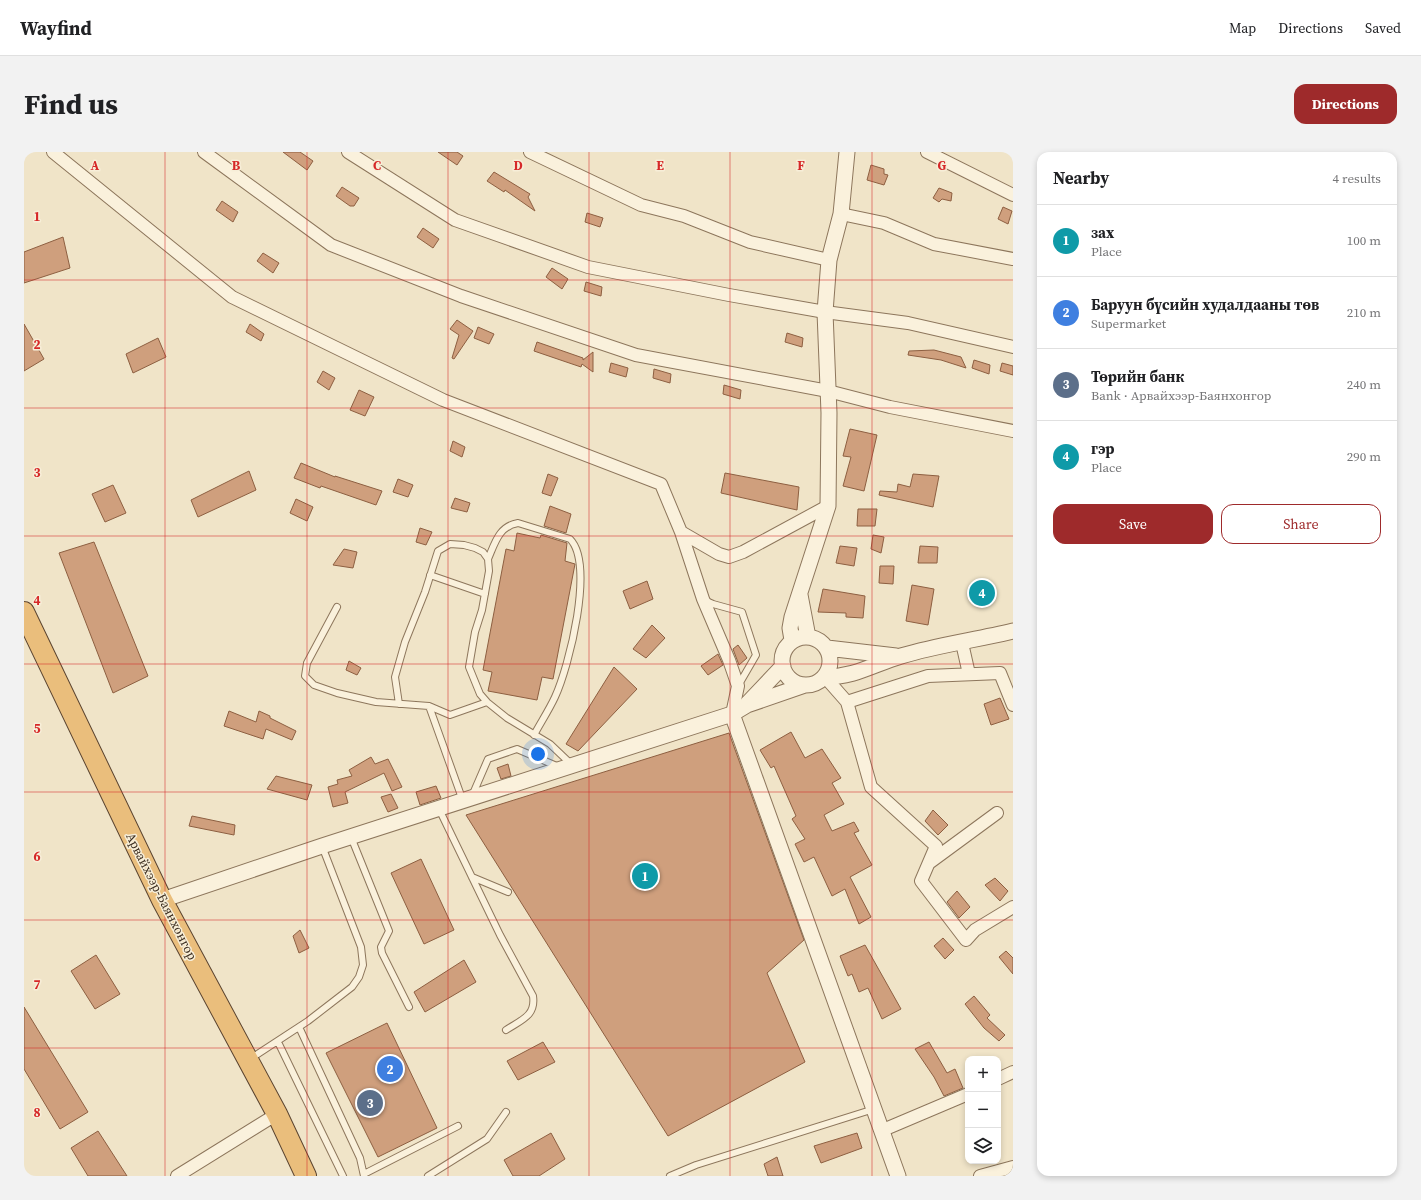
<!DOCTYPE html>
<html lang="en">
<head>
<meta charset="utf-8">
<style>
  :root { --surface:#fff; --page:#f2f2f2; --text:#202124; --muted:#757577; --line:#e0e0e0; --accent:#9e2a2b }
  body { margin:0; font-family:"Source Serif 4",serif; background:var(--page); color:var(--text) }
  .controls { position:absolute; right:12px; bottom:12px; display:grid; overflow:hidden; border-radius:8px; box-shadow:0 2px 6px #0003 }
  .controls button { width:36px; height:36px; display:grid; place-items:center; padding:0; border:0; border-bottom:1px solid var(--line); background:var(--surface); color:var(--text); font:20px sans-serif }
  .you { position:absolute; left:514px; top:602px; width:14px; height:14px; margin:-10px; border:3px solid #fff; border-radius:50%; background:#1a73e8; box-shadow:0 0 0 6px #1a73e833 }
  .badge { display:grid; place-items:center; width:26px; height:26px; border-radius:50%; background:var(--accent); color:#fff; font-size:13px; font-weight:700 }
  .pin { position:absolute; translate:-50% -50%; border:2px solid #fff; box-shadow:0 1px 4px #0006 }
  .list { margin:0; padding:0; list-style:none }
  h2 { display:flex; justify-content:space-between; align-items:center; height:52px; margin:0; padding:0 16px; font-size:17px }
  h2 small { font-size:13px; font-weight:400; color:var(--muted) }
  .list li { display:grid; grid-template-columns:26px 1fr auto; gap:12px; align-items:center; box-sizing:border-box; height:72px; padding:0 16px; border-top:1px solid var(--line) }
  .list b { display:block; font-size:15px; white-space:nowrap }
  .list p { margin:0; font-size:13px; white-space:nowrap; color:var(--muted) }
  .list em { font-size:13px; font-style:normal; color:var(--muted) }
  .actions { display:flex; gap:8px; padding:12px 16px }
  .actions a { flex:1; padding:9px 0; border:1px solid var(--accent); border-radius:12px; text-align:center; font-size:14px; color:var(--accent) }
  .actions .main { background:var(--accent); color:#fff }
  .icon { flex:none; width:22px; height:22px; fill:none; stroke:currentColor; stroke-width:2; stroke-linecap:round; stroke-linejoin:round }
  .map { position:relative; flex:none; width:989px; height:1024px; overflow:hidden; border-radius:12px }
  header { display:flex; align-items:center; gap:24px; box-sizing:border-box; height:56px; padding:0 20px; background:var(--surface); border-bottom:1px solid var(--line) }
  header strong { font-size:19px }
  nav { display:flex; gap:22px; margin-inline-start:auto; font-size:14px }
  .intro { display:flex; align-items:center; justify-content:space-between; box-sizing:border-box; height:96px; padding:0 24px }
  h1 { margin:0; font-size:28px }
  .button { padding:10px 18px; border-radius:12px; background:var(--accent); color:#fff; font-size:14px; font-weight:700 }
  main { display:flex; gap:24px; padding:0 24px }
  aside { flex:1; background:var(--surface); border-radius:12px; box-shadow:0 2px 6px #0003 }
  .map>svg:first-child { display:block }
  .building { fill:#cf9f7d; stroke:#8d5f41 }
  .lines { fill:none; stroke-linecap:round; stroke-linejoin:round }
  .service-casing { stroke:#8d765c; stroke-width:8 }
  .minor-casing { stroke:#8d765c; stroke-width:14 }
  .tertiary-casing { stroke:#8d765c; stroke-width:17 }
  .trunk-casing { stroke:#5b4430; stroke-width:22 }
  .service { stroke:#faf1dc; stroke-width:6 }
  .minor { stroke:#faf1dc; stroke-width:12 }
  .tertiary { stroke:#faf1dc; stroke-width:15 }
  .trunk { stroke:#eabe7c; stroke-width:20 }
  .grid { fill:none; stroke:#d62828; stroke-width:1; stroke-opacity:0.55 }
  .labels { text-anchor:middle; stroke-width:3; stroke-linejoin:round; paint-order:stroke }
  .street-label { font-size:13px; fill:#3d2e20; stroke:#f7eed8 }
  .grid-label { font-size:13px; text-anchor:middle; font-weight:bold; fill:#d62828; stroke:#f7eed8; stroke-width:3; stroke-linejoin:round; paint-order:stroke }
</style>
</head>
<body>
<header>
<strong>Wayfind</strong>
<nav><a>Map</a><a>Directions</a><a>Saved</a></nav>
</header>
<div class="intro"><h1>Find us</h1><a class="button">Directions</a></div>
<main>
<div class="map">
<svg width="989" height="1024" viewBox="0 0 989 1024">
  <rect width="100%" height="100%" fill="#f0e4c8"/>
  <path class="building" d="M259,0H276L289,9L283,18Z
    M414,0H433L439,4L433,13Z
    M847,13L860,17V22L864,23L860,33L843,28Z
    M470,20L506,42L504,45L511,59L481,38L480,40L463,29Z
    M318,35L335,46L330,54H326L312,44Z
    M915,36L928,41L927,49L918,47L915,50L909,46Z
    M198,49L214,60L209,70L192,58Z
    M979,55L988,59L984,72L974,67Z
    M563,61L579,66L576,75L561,70Z
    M399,76L415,87L409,96L393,85Z
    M39,85L46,116L0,131V100Z
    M239,101L255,111L249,121L233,109Z
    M528,116L544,127L538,137L522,125Z
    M562,130L578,135L577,144L560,139Z
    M433,168L449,179L430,207L428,206L435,183L426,177Z
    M0,172L20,207L0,219Z
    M226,172L240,182L237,189L222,180Z
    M454,175L470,182L465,192L450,186Z
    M763,181L779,186L778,195L761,190Z
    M134,186L142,205L109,221L102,202Z
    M513,190L559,206V208L569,200V220L558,212L557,215L510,199Z
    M910,198L937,205L942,216L917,208L884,203L885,199Z
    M950,208L966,213L965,222L948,216Z
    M587,211L604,216L602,225L585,220Z
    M978,211L989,214V223L976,219Z
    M630,217L647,222L646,231L629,226Z
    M299,219L311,226L305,238L293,230Z
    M700,233L717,238L716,247L699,242Z
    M335,238L350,245L341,264L326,258Z
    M826,277L853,283L840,339L819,334L827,305L819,304Z
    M429,289L441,295L438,305L426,299Z
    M277,311L311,325V324L358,339L352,353L297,334L296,336L270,326Z
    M225,319L232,338L174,365L167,348Z
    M701,321L775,335L773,358L697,341Z
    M524,322L534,326L527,344L518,341Z
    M889,322L915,324L909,355L855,343L856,339L873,340L874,332L886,335Z
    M374,327L389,333L384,345L369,340Z
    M89,333L102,361L81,370L68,342Z
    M431,346L446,351L443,360L427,356Z
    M272,347L289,355L283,369L266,361Z
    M526,354L547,362L542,381L520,374Z
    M834,357H853L851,374H833Z
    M396,376L408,380L402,393L392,390Z
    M493,381L516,386L517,383L543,391L541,409L551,412L529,527L518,525L513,548L464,539L468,520L459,518L482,397L490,399Z
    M849,383L860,385L857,401L847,397Z
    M70,390L124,524L89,541L35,401Z
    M816,394L833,396L830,414L812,411Z
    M896,394L914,395L913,411H894Z
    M320,397L333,400L329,416L309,413Z
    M856,414H870L869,432L855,431Z
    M623,429L629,447L606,457L599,439Z
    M888,433L910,437L904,473L882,469Z
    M799,437L841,444L839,466L822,465V461L794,460Z
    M628,473L641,486L622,506L609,497Z
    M714,493L723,506L715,513L709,497Z
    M694,502L699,513L684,523L677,514Z
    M325,509L337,516L333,523L322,518Z
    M590,515L613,537L554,599L542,592Z
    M976,546L985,567L967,573L960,552Z
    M205,559L232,570L235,559L246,564V566L272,579L268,588L242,577L239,587L200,574Z
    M767,580L781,606L798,597L817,626L808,631L820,652L800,663L808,679L830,670L835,679L830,681L848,713L826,725L847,765L835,772L821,737L808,744L790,705L780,710L771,692L781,687L768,667L772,664L750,614L747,616L736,598Z
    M705,581L780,788L743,821L781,910L644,984L442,663Z
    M347,605L351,612L364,607L378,635L368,639L360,621L321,640L324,651L309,655L304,635L314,632L313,628L328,624L325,618Z
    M484,612L487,624L477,627L473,616Z
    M252,624L288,633L283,648L243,637Z
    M412,634L417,646L396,653L392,640Z
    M367,642L374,656L364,660L357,645Z
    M909,658L924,673L914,683L901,669Z
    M168,664L211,673L210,683L165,674Z
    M397,707L430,778L400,792L367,721Z
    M971,726L984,739L976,749L961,733Z
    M933,739L946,755L935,766L923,750Z
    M276,778L285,796L275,801L269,784Z
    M919,786L930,798L921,807L910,794Z
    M841,793L877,857L858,867L844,836L835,840L828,822L824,824L816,804Z
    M982,799L989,806V822L975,805Z
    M72,803L96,842L71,857L47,819Z
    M440,808L452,830L401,860L390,840Z
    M950,844L966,863L963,866L981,883L975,889L960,876L941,852Z
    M0,855L64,960L36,977L0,917Z
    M363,871L413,976L354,1005L302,901Z
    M519,890L531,910L494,928L483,909Z
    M905,890L923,921L931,917L939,936L920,944L910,925L891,897Z
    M74,979L103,1024H64L47,996Z
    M527,981L541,1007L515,1024H489L480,1008Z
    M833,981L838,996L797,1011L790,994Z
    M753,1005L759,1024H744L740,1012Z"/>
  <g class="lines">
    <defs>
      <path id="service" d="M464,407C471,391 475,374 494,371L546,387C571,412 545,515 531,545C525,558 517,570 510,583
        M406,423L461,442
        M680,448L689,452L718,460L732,503L714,534
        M313,455L283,511L281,524L290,533L313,541L352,550L405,554L426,563L463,550
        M375,552L371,525L381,490L401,440L414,399L426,392L440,393L451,396L459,400L464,407L465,419L458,458L451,480L445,515L456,542L463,550L483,566L526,592L548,613
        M405,554L439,649
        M448,644L464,607L493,597L535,615
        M415,657L476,783L509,844C512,864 497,868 482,878
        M327,685L365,779L357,795L358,801L385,855
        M448,725L484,740
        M275,875L336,1006L340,1024
        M254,890L319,1024
        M226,907L284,869L328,835L335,825L339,813L337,795L298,694
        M340,1022L434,974
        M404,1024L463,987L482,960
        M646,1024L672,1013L850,957"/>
      <path id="minor" d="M29,0L208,145L419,248L637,332L657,380L679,447L705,508L714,534L708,562
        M180,0L307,93L437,144L612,203L804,239L866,255L989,279
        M324,0L431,68L564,115L705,143L801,160L884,171L989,195
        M506,0L617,53L660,64L726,90L805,108
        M903,0L989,43
        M817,62L860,71L910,92L989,107
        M657,380L695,402L705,405L719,400L804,354
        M938,491L945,522
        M801,525L823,550L847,635L912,694L897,729L942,788L951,778L989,755
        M823,550L904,524L976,521L989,553
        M905,711L973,661
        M974,927L989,920
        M859,978L944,942
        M153,1024L253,962
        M956,1024L989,1015"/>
      <path id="tertiary" d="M776,443L784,485
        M758 509a24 24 0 1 1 48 0a24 24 0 1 1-48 0Z
        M768,488L766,476L768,465L804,354L805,261L801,160L805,108L817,62L823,0
        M803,496L872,504
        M801,525C831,525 850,512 877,504C913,493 952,488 989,479
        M723,552L759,514
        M708,562L874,1024
        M138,748L298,694L708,562L723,553L781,533"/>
      <path id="trunk" d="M0,460L138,748L253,962L282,1024"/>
    </defs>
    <use href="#service" class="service-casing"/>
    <use href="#minor" class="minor-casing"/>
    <use href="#tertiary" class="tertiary-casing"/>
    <use href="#trunk" class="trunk-casing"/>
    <use href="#service" class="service"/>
    <use href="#minor" class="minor"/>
    <use href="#tertiary" class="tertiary"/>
    <use href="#trunk" class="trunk"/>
  </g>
  <path class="grid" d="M141,0V1024M283,0V1024M424,0V1024M565,0V1024M706,0V1024M848,0V1024M0,128H989M0,256H989M0,384H989M0,512H989M0,640H989M0,768H989M0,896H989"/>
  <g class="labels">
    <g class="street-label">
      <text transform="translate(138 744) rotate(63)" y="5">Арвайхээр-Баянхонгор</text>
    </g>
  </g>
  <g class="grid-label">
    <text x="71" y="18">A</text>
    <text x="212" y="18">B</text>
    <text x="353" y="18">C</text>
    <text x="494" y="18">D</text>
    <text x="636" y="18">E</text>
    <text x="777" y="18">F</text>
    <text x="918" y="18">G</text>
    <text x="13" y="69">1</text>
    <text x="13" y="197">2</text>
    <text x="13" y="325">3</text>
    <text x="13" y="453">4</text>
    <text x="13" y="581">5</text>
    <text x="13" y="709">6</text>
    <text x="13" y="837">7</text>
    <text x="13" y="965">8</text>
  </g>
</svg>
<div class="controls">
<button>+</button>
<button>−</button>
<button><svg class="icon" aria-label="layers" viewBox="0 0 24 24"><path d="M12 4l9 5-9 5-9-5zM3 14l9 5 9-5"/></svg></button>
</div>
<div class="you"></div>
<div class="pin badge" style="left:621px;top:724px;background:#0f9aa8">1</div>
<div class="pin badge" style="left:366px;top:917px;background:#3f7fe0">2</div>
<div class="pin badge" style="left:346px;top:951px;background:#5c6f8a">3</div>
<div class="pin badge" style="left:958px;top:441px;background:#0f9aa8">4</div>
</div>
<aside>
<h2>Nearby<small>4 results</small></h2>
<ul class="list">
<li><span class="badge" style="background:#0f9aa8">1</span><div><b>зах</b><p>Place</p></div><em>100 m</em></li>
<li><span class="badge" style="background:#3f7fe0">2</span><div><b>Баруун бүсийн худалдааны төв</b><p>Supermarket</p></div><em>210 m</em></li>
<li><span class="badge" style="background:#5c6f8a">3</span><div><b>Төрийн банк</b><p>Bank · Арвайхээр-Баянхонгор</p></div><em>240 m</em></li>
<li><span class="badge" style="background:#0f9aa8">4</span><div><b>гэр</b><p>Place</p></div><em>290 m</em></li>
</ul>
<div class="actions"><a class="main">Save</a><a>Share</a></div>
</aside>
</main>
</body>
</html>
